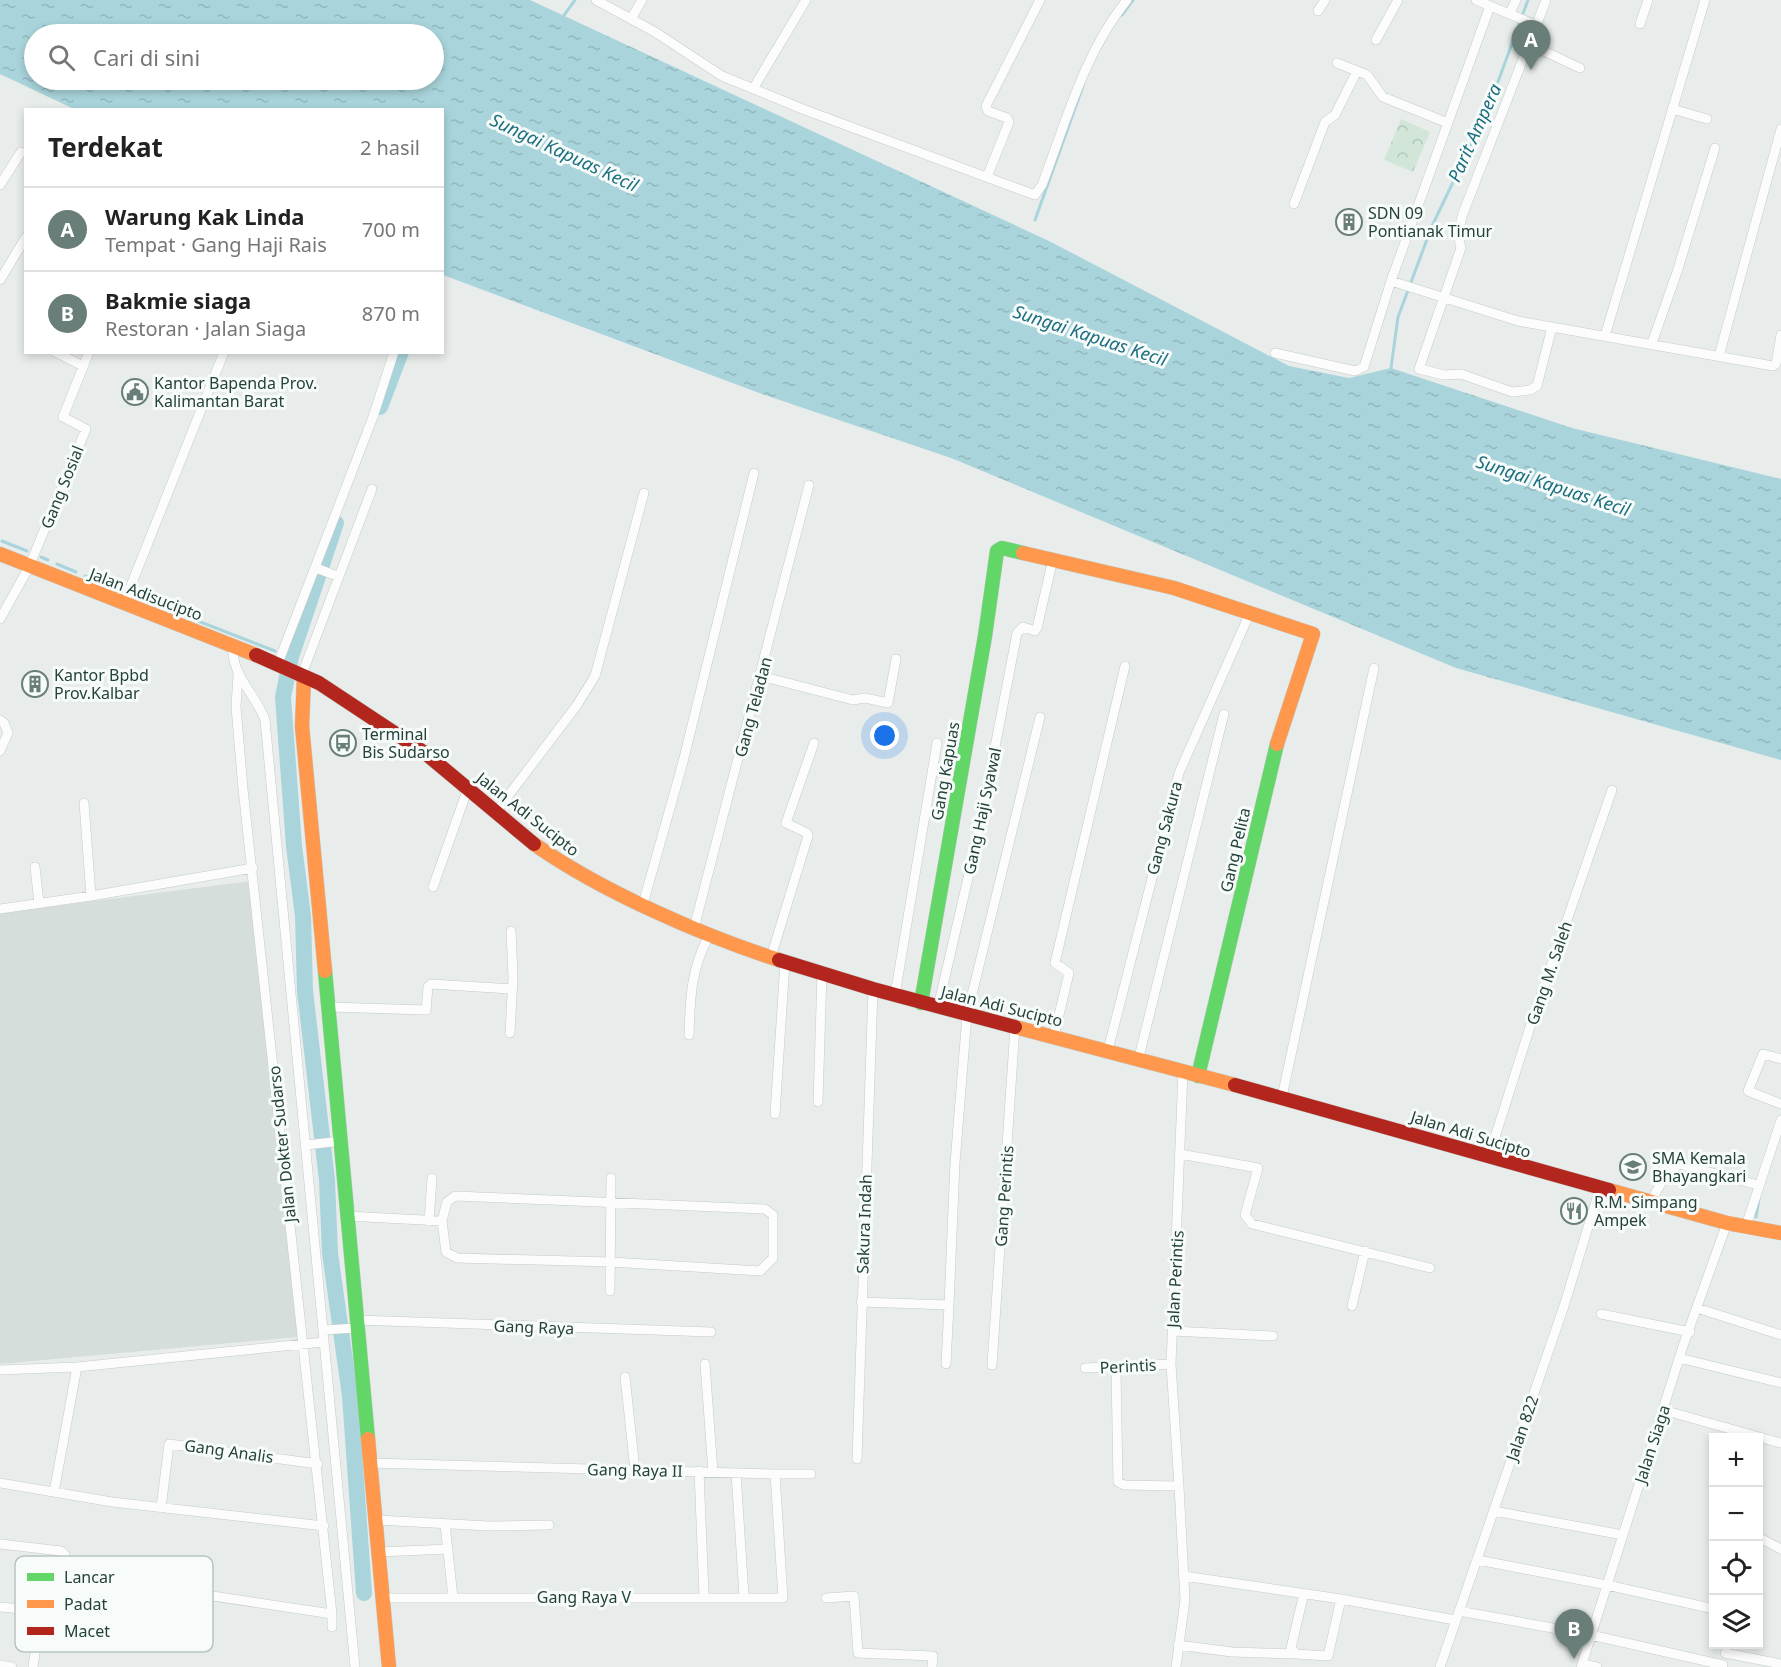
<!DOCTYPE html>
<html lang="id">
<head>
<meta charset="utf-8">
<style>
  :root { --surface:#fff; --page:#f2f2f2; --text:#222; --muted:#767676; --line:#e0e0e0; --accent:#697e78 }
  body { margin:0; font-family:"Noto Sans",sans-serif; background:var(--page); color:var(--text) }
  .controls { position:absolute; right:18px; bottom:18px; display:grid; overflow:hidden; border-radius:0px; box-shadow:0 3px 9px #0003 }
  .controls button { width:54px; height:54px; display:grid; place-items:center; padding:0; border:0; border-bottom:2px solid var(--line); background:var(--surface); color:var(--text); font:30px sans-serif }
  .you { position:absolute; left:885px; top:736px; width:21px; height:21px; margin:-15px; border:4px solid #fff; border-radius:50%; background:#1a73e8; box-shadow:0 0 0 9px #1a73e833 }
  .badge { display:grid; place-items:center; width:39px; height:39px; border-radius:50%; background:var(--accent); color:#fff; font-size:20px; font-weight:700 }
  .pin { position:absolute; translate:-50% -50px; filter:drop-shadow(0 2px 3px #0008) }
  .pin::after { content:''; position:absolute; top:32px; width:21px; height:18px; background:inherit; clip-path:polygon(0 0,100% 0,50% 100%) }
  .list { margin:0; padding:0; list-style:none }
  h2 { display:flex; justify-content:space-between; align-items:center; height:78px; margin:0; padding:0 24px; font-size:26px }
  h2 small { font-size:20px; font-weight:400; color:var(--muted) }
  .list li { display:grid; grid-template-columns:39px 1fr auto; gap:18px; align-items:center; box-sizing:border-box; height:84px; padding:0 24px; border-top:2px solid var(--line) }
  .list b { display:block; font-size:22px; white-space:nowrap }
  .list p { margin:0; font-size:20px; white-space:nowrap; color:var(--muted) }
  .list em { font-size:20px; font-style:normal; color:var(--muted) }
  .icon { flex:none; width:33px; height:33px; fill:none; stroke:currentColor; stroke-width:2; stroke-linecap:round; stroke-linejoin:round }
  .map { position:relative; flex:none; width:1781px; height:1667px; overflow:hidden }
  .search { position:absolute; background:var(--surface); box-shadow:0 3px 9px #0003; left:24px; top:24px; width:420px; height:66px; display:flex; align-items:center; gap:15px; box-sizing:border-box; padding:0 21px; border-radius:33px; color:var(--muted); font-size:22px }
  .panel { position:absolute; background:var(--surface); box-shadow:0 3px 9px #0003; left:24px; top:108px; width:420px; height:246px; border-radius:0px }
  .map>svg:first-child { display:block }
  .built { fill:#d6dedb }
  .park { fill:url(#park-crowns) }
  .water { fill:url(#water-ripples); fill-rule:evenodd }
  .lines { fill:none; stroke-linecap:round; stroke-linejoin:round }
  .stream { stroke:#a9d4db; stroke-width:3 }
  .river { stroke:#a9d4db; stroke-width:16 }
  .street-casing { stroke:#c5cac8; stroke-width:10 }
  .fast-casing { stroke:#c3cbc8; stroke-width:15 }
  .slow-casing { stroke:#c3cbc8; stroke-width:15 }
  .jam-casing { stroke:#c3cbc8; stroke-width:15 }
  .street { stroke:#fcfcfc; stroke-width:9 }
  .fast { stroke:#63d668; stroke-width:14 }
  .slow { stroke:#ff974d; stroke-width:14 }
  .jam { stroke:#b3261e; stroke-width:14 }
  .labels { text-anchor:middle; stroke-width:6; stroke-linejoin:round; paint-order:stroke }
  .poi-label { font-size:16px; fill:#24423a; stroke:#f7fbf9; text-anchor:start }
  .street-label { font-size:16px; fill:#24423a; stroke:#f7fbf9 }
  .water-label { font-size:18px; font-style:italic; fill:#1c6f80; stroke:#f7fbf9 }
  .key { fill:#f7fbf9; stroke:#b8c4c0; stroke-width:1.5 }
  .key-label { font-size:16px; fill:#24423a }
</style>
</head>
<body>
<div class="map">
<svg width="1781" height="1667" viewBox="0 0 1781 1667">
  <defs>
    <pattern id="park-crowns" width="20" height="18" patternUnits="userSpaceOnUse" patternTransform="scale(1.5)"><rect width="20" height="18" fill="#d1e6d8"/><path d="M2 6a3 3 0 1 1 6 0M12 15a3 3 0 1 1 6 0" fill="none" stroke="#b3c6ba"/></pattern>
    <pattern id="water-ripples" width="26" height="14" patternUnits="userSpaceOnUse" patternTransform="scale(1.5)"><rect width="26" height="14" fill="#a9d4db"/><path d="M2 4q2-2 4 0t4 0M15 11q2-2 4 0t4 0" fill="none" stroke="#91b7bd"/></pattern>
  </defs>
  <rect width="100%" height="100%" fill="#e8edeb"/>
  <path class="built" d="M251,881L298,1337L0,1364V913Z"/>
  <path class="park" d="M1401,119L1430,132L1413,172L1384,160Z"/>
  <path class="water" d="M0,0H530L1049,241L1289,366L1349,378L1391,368L1572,428L1781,479V760L1456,668L951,458L765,395L443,275L442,110L74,109L0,74ZM34,34H434V80H34Z"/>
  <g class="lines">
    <path class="stream" d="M1122,15L1133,0
      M562,18L575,0
      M1035,220L1083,86
      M1391,368L1398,317L1432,226L1488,109L1528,0
      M2,541L27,551
      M41,557L48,560
      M57,564L76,572
      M85,576L121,590
      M134,596L275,651
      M289,656L291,657
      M1756,1217L1759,1199"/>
    <path class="river" d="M380,407L401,352
      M336,523L291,657L283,697L294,846L303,916L305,991L327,1180L330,1253L350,1396L364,1593"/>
    <defs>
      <path id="street" d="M596,0L655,32L722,76L805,110L1035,195L1042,185C1066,122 1084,53 1127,0
        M1476,0L1536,25
        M1546,0L1462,216L1458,235L1461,248L1419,369L1444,375L1461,374L1512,392L1530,390L1537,386L1552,327
        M1318,11L1325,0
        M1510,13L1516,0
        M631,19L642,0
        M1640,24L1648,0
        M1376,40L1398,0
        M1529,44L1580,68
        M1337,63L1367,75L1383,97L1448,123
        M753,89L806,0
        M1672,109L1707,119
        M987,177L1009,122L1007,118L988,111L986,106L1040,0
        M0,185L21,152
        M1294,204L1325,122L1335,115L1357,71
        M0,280L26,237
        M1391,281L1518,321L1773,366L1776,364L1781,335
        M1605,336L1705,0
        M1652,343L1677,272L1715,148
        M55,352L83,366
        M1275,353L1355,371L1364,367L1391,281L1490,6
        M1719,356L1781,129
        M316,568L337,576
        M124,603L224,352
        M0,619L29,567L86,429L63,417L89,352
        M233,645C231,677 255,692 265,720L355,1667
        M277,666L373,417L394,352
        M238,674L236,707L243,789L332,1614
        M761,676L853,700L865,698L888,703L896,659
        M301,677L372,489
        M0,720L4,723L8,733L0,751
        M84,803L91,896
        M496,812L577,705L595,676L644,493
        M35,867L39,903
        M433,887L468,788
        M643,904L683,762L754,473
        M0,909L91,896L253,868
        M694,928L809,485
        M771,957L808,836L807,833L786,823L814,743
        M895,995L937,743
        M330,1007L426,1010L428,987L431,984L512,989
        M938,1007L978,835L1017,633L1023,627L1035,631L1037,628L1053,559
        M510,1033L513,977L511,931
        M689,1035C690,999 691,967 710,934
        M1054,1036L1069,973L1055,963L1125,666
        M1108,1050L1179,773L1249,615
        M1781,1059L1763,1054L1748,1091L1781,1104
        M1138,1061L1224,714
        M1282,1097L1374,668
        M818,1102L822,974
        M775,1114L785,962
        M306,1145L341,1141
        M1180,1154L1258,1168L1245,1215L1252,1224L1430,1268
        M1489,1156L1531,1024L1612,790
        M1651,1201L1665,1176L1679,1164L1758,1185
        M347,1216L442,1221L447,1202L455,1196L765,1209L773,1215V1258L760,1271L611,1262L457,1258L446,1252L442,1221
        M429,1221L432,1178
        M1746,1226L1781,1120
        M610,1291L611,1178
        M861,1302L949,1305L955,1163L967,1015L1040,717
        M1352,1306L1365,1251
        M1697,1308L1781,1335
        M1601,1314L1690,1332
        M357,1320L711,1332
        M323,1330L357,1328
        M1173,1331L1273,1336
        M1679,1358L1781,1383
        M705,1364L713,1472
        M946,1364L949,1305
        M992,1365L1015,1027
        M1085,1368L1171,1364
        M1116,1368L1118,1482L1124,1485L1179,1486L1185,1600L1176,1667
        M0,1370L77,1367
        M625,1377L635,1470
        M1663,1410L1780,1443
        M857,1459L873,989
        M371,1463L775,1474L783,1598H385
        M699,1471L704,1596
        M736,1473L744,1596
        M775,1474H811
        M0,1483L112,1502L324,1526
        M1179,1486L1171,1364L1183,1072
        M54,1492L77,1367L324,1342
        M161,1508L169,1444L318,1464
        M1494,1511L1623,1535
        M377,1520L489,1526L549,1525
        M445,1524L453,1598
        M1758,1537L1781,1549
        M0,1544L61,1551L65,1555L66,1574L332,1614V1627
        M380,1552L448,1549
        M1478,1560L1607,1585L1714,1609
        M1184,1576L1341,1599L1455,1620
        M1304,1593L1291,1648L1296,1654L1328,1656L1341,1599
        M826,1598L854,1596L858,1653L933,1656L932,1667
        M0,1607L31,1610L56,1598L66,1574
        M31,1610L35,1653L33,1667
        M1459,1611L1591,1635L1723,1665
        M1178,1645L1232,1652L1296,1654
        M1725,1653L1781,1664
        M1582,1664L1597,1667
        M0,1665L12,1667
        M1440,1667L1564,1306L1600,1188
        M1581,1667L1684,1343L1727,1223"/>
      <path id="fast" d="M325,971L368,1439
        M921,1003L985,636L997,551L1002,548L1023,553
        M1198,1076L1277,744"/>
      <path id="slow" d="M1023,553L1174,588L1313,634L1277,744
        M0,554L256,655
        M304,677L302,726L325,971
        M534,844C601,891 701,935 779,960
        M1015,1027L1235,1085
        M1609,1190L1727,1223L1781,1233
        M368,1439L389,1667"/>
      <path id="jam" d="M256,655L319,683L425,753L534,844
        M779,960L873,989L1015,1027
        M1235,1085L1609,1190"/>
    </defs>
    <use href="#street" class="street-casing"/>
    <use href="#fast" class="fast-casing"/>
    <use href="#slow" class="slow-casing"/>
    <use href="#jam" class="jam-casing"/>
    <use href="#street" class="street"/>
    <use href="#fast" class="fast"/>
    <use href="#slow" class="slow"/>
    <use href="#jam" class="jam"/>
  </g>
  <defs>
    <symbol id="building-ring" viewBox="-11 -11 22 22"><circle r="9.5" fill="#f7fbf9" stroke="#697e78" stroke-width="1.5"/><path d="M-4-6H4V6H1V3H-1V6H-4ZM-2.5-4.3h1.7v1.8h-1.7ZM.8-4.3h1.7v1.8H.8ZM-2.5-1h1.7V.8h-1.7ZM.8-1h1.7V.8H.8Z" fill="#697e78"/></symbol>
    <symbol id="civic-ring" viewBox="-11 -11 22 22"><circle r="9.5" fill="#f7fbf9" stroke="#697e78" stroke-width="1.5"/><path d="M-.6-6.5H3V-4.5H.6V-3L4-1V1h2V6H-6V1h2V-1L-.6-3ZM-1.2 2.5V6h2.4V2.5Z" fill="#697e78"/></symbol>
    <symbol id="bus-ring" viewBox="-11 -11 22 22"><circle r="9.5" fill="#f7fbf9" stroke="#697e78" stroke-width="1.5"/><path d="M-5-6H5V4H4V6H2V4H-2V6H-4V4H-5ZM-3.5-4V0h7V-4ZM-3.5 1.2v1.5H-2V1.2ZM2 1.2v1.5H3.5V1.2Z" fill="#697e78"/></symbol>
    <symbol id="school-ring" viewBox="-11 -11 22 22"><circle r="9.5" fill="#f7fbf9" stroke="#697e78" stroke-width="1.5"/><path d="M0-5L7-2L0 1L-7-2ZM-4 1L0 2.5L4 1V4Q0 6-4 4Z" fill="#697e78"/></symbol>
    <symbol id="restaurant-ring" viewBox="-11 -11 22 22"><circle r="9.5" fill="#f7fbf9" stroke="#697e78" stroke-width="1.5"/><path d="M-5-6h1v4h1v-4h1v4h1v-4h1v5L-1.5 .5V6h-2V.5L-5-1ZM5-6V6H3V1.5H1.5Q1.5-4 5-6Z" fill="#697e78"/></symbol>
  </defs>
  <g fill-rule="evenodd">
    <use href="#building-ring" x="1334" y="207" width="30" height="30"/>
    <use href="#civic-ring" x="120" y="377" width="30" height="30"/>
    <use href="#building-ring" x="20" y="669" width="30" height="30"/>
    <use href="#bus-ring" x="328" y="728" width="30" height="30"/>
    <use href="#school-ring" x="1618" y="1152" width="30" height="30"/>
    <use href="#restaurant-ring" x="1559" y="1196" width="30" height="30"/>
  </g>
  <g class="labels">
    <g class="poi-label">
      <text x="1368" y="219">SDN 09<tspan x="1368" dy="18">Pontianak Timur</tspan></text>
      <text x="154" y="389">Kantor Bapenda Prov.<tspan x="154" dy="18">Kalimantan Barat</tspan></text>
      <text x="54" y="681">Kantor Bpbd<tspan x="54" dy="18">Prov.Kalbar</tspan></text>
      <text x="362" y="740">Terminal<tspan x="362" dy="18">Bis Sudarso</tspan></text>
      <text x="1652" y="1164">SMA Kemala<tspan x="1652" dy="18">Bhayangkari</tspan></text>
      <text x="1594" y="1208">R.M. Simpang<tspan x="1594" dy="18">Ampek</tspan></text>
    </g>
    <g class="street-label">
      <text transform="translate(62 487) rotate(-68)" y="6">Gang Sosial</text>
      <text transform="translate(146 594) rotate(21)" y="6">Jalan Adisucipto</text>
      <text transform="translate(753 707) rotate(-75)" y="6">Gang Teladan</text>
      <text transform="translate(945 771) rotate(-80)" y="6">Gang Kapuas</text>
      <text transform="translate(982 811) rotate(-78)" y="6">Gang Haji Syawal</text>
      <text transform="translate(528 814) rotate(38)" y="6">Jalan Adi Sucipto</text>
      <text transform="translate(1164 828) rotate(-75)" y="6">Gang Sakura</text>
      <text transform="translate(1235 850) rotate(-77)" y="6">Gang Pelita</text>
      <text transform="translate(1549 973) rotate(-71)" y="6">Gang M. Saleh</text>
      <text transform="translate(1002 1006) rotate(14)" y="6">Jalan Adi Sucipto</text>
      <text transform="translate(1471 1134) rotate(17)" y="6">Jalan Adi Sucipto</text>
      <text transform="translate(282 1144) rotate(-96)" y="6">Jalan Dokter Sudarso</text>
      <text transform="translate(1004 1196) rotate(-86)" y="6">Gang Perintis</text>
      <text transform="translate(864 1224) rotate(-88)" y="6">Sakura Indah</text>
      <text transform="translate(1175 1279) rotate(-87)" y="6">Jalan Perintis</text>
      <text transform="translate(534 1327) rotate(2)" y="6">Gang Raya</text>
      <text transform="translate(1128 1366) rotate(-3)" y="6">Perintis</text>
      <text transform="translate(1522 1428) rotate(-71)" y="6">Jalan 822</text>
      <text transform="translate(1652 1444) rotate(-72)" y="6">Jalan Siaga</text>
      <text transform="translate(229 1451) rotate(8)" y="6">Gang Analis</text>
      <text transform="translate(635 1470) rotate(1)" y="6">Gang Raya II</text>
      <text x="584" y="1603">Gang Raya V</text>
    </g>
    <g class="water-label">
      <text transform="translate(1475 133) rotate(-66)" y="6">Parit Ampera</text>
      <text transform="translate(564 153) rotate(25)" y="6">Sungai Kapuas Kecil</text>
      <text transform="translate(1090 336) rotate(18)" y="6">Sungai Kapuas Kecil</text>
      <text transform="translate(1553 486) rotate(18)" y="6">Sungai Kapuas Kecil</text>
    </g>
  </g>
  <rect x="15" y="1556" width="198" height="96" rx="9" class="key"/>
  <rect x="27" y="1573" width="27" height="8" fill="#63d668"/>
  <rect x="27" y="1600" width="27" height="8" fill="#ff974d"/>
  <rect x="27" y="1627" width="27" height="8" fill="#b3261e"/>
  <g class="key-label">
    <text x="64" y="1583">Lancar</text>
    <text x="64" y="1610">Padat</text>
    <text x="64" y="1637">Macet</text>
  </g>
</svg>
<div class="controls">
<button>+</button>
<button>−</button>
<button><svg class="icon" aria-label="locate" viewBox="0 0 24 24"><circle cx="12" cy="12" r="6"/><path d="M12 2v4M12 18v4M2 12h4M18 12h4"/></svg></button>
<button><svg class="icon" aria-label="layers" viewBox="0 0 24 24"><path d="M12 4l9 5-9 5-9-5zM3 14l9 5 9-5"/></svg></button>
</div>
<div class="you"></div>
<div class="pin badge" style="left:1531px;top:70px">A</div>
<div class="pin badge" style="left:1574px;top:1659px">B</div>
<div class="search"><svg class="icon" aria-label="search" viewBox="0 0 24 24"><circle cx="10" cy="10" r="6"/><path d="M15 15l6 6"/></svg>Cari di sini</div>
<section class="panel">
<h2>Terdekat<small>2 hasil</small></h2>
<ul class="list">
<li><span class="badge">A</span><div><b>Warung Kak Linda</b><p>Tempat · Gang Haji Rais</p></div><em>700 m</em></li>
<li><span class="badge">B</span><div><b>Bakmie siaga</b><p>Restoran · Jalan Siaga</p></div><em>870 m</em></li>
</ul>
</section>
</div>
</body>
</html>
